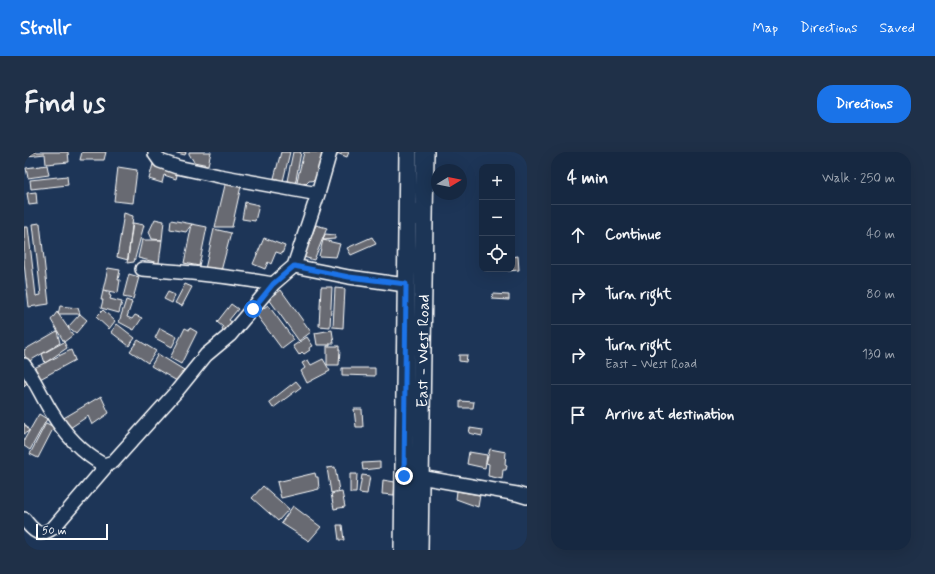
<!DOCTYPE html>
<html lang="en">
<head>
<meta charset="utf-8">
<style>
  :root { --surface:#162841; --page:#1f3048; --text:#f1f3f6; --muted:#9ea6b1; --line:#35445a; --accent:#1a73e8 }
  body { margin:0; font-family:Mynerve,sans-serif; background:var(--page); color:var(--text) }
  .controls { position:absolute; right:12px; top:12px; display:grid; overflow:hidden; border-radius:8px; box-shadow:0 4px 16px #0002 }
  .controls button { width:36px; height:36px; display:grid; place-items:center; padding:0; border:0; border-bottom:1px solid var(--line); background:var(--surface); color:var(--text); font:20px sans-serif }
  .compass { position:absolute; left:407px; top:12px; width:36px; height:36px; border-radius:50%; background:var(--surface); box-shadow:0 4px 16px #0002; rotate:80deg }
  .scale { position:absolute; left:12px; bottom:10px; width:72px; box-sizing:border-box; padding-left:4px; border:2px solid #fff; border-top:0; font-size:11px; line-height:14px; white-space:nowrap; color:#fff; -webkit-text-stroke:3px #1d3557; paint-order:stroke }
  .stop { position:absolute; width:12px; height:12px; margin:-9px; border:3px solid #1a73e8; border-radius:50%; background:#fff }
  .stop.end { background:#1a73e8; border-color:#fff; box-shadow:0 1px 4px #0008 }
  .list { margin:0; padding:0; list-style:none }
  h2 { display:flex; justify-content:space-between; align-items:center; height:52px; margin:0; padding:0 16px; font-size:17px }
  h2 small { font-size:13px; font-weight:400; color:var(--muted) }
  .list li { display:grid; grid-template-columns:26px 1fr auto; gap:12px; align-items:center; box-sizing:border-box; height:60px; padding:0 16px; border-top:1px solid var(--line) }
  .list b { display:block; font-size:15px; white-space:nowrap }
  .list p { margin:0; font-size:13px; white-space:nowrap; color:var(--muted) }
  .list em { font-size:13px; font-style:normal; color:var(--muted) }
  .icon { flex:none; width:22px; height:22px; fill:none; stroke:currentColor; stroke-width:2; stroke-linecap:round; stroke-linejoin:round }
  .map { position:relative; flex:none; width:503px; height:398px; overflow:hidden; border-radius:16px }
  header { display:flex; align-items:center; gap:24px; box-sizing:border-box; height:56px; padding:0 20px; background:var(--accent); color:#fff }
  header strong { font-size:19px }
  nav { display:flex; gap:22px; margin-inline-start:auto; font-size:14px }
  .intro { display:flex; align-items:center; justify-content:space-between; box-sizing:border-box; height:96px; padding:0 24px }
  h1 { margin:0; font-size:28px }
  .button { padding:10px 18px; border-radius:16px; background:var(--accent); color:#fff; font-size:14px; font-weight:700 }
  main { display:flex; gap:24px; padding:0 24px }
  aside { flex:1; background:var(--surface); border-radius:16px; box-shadow:0 4px 16px #0002 }
  .map>svg:first-child { display:block }
  .building { fill:#686b72; stroke:#fff }
  .lines { fill:none; stroke-linecap:round; stroke-linejoin:round }
  .minor-casing { stroke:#fff; stroke-width:16 }
  .major-casing { stroke:#fff; stroke-width:20 }
  .minor { stroke:#1d3557; stroke-width:13 }
  .major { stroke:#1d3557; stroke-width:17 }
  .route { stroke:#1a73e8; stroke-width:5 }
  .labels { text-anchor:middle; stroke-width:4; stroke-linejoin:round; paint-order:stroke }
  .street-label { font-size:16px; fill:#fff; stroke:#1d3557 }
</style>
</head>
<body>
<header>
<strong>Strollr</strong>
<nav><a>Map</a><a>Directions</a><a>Saved</a></nav>
</header>
<div class="intro"><h1>Find us</h1><a class="button">Directions</a></div>
<main>
<div class="map">
<svg width="503" height="398" viewBox="0 0 503 398">
  <rect width="100%" height="100%" fill="#1d3557"/>
  <filter id="ink" filterUnits="userSpaceOnUse"><feTurbulence type="fractalNoise" baseFrequency=".025" numOctaves="2"/><feDisplacementMap in="SourceGraphic" scale="8" xChannelSelector="R" yChannelSelector="G"/><feConvolveMatrix kernelMatrix="1 2 1 2 8 2 1 2 1" color-interpolation-filters="sRGB"/></filter>
  <g filter="url(#ink)">
    <path class="building" d="M3,0H44L45,10L22,12L21,2L3,4Z
      M58,0H82L80,8H56Z
      M149,0H162L161,3Z
      M165,0H187L184,13L170,10L165,2Z
      M257,0H266L259,29L250,26Z
      M269,0H277L271,33L263,29Z
      M280,0H300L293,28L285,29L282,32L273,29Z
      M310,0H325L323,5Z
      M129,12L154,19L152,27L140,23L138,31L125,27Z
      M23,13L25,23L4,26L2,16Z
      M94,15L113,18L109,51L90,49Z
      M43,24L44,33L7,37L6,28Z
      M202,29L217,34L208,75H191Z
      M12,40L13,52L5,53L3,41Z
      M221,50L235,53L231,69L218,67Z
      M100,61L109,64L104,108L93,105Z
      M131,67L140,69L138,88L128,87L125,80Z
      M147,68L168,72L162,80L146,77Z
      M16,71L25,152L5,155L0,111V75H4L12,144L17,143L9,72Z
      M109,71L120,73L110,110L103,111Z
      M168,72L183,75L175,114L160,111Z
      M292,73L303,76L290,108L279,105Z
      M190,77L207,81L197,119L181,117Z
      M301,82L311,83V87L299,88Z
      M348,85L352,92L327,103L323,96Z
      M240,86L261,94L258,102L252,100L247,112L244,110L241,117L229,112Z
      M118,88H138L135,111L114,106Z
      M299,88L316,92L312,105L295,104Z
      M494,104L495,118L484,119V117H488V105Z
      M84,116L96,118L94,128H96L94,141L79,138Z
      M105,122L115,125L109,147L99,145Z
      M161,132L168,135L158,154L151,151Z
      M297,135H308L306,175L295,174Z
      M311,136L321,137L319,176L309,175Z
      M257,138L287,180L275,189L245,147Z
      M79,139L86,141L85,143L87,144L86,147L98,150L95,161L77,156L79,148H77Z
      M144,140L151,143L148,151L140,147Z
      M469,142L485,143V148L468,147Z
      M102,148L108,150L103,165L108,167L111,163L118,166L110,178L95,170Z
      M207,152L214,157L205,168L209,171L203,181L198,177L199,175L193,170Z
      M244,153L270,188L258,197L232,162Z
      M36,154L54,156L56,162H34Z
      M79,158L91,169L85,177L72,165Z
      M33,160L49,183L40,190L27,168Z
      M56,162L63,168L52,181L44,175Z
      M93,172L111,186L105,194L87,180Z
      M136,176L153,185L148,195L131,186Z
      M161,176L165,178L166,176L173,180L157,212L146,206Z
      M308,178L310,191H306V193H293L291,181Z
      M33,179L36,191L4,210L0,202V198Z
      M283,185L289,194L285,196L286,198L280,202L278,200L275,203L269,194Z
      M114,188L132,199L124,211L106,199Z
      M40,190L43,196L21,211L18,202Z
      M303,194H315V198H316L315,213H303Z
      M47,198L51,208L16,227L10,216Z
      M134,202L160,218L153,229L127,214Z
      M435,203H443L442,210L435,209Z
      M299,207L306,219L283,231L277,219L281,216L278,211L284,208L287,213Z
      M318,216H351V224L318,223Z
      M0,226L4,230L0,234Z
      M272,229L277,235L249,256L245,250Z
      M77,244L85,261L68,273L64,264L46,276L38,267Z
      M436,249L450,250L449,256H436Z
      M330,257H338L339,275H332Z
      M15,262L23,267L6,298L0,294V288Z
      M0,271L5,279L0,282Z
      M22,271L30,275L14,306L6,302Z
      M446,276L459,278L458,284L445,281Z
      M466,297L482,300L481,313L483,314L482,318H479L478,327L464,324L465,312L462,311Z
      M445,300L463,303L461,316L443,312Z
      M356,310V316L339,318L338,311Z
      M311,315L315,339L307,341L303,316Z
      M291,321L292,325H294L295,337L257,346L253,330Z
      M326,322H333L332,341H326Z
      M338,323L346,324L343,342L335,341Z
      M359,328L371,330L370,343L358,342Z
      M239,334L265,357L254,369L228,346Z
      M433,339L456,343L454,355L432,347Z
      M318,340L321,355L310,357L307,342Z
      M269,354L297,375L285,389L257,371Z
      M313,373H318L320,388H315Z"/>
    <g class="lines">
      <defs>
        <path id="minor" d="M131,0V2L136,9L153,15L195,24L294,42
          M270,114L325,125L381,133
          M118,117C162,120 206,124 249,132
          M0,213C11,228 18,245 28,261C40,281 59,302 80,313L89,310L152,240L182,203L206,183L249,132L270,114L294,42L306,0
          M396,325L493,342L503,345
          M0,367C10,380 15,386 30,375L84,312"/>
        <g id="major">
          <path d="M379,398L384,0"/>
          <path id="s1" d="M395,398L401,0"/>
        </g>
      </defs>
      <use href="#minor" class="minor-casing"/>
      <use href="#major" class="major-casing"/>
      <use href="#minor" class="minor"/>
      <use href="#major" class="major"/>
    </g>
  </g>
  <g class="lines" filter="url(#ink)">
    <path class="route" d="M229,157L249,132L270,114L325,125L382,132L380,324"/>
  </g>
  <g class="labels">
    <g class="street-label">
      <text dy="6" stroke="none"><textPath href="#s1" startOffset="199">East - West Road</textPath></text>
    </g>
  </g>
</svg>
<div class="controls">
<button>+</button>
<button>−</button>
<button><svg class="icon" aria-label="locate" viewBox="0 0 24 24"><circle cx="12" cy="12" r="6"/><path d="M12 2v4M12 18v4M2 12h4M18 12h4"/></svg></button>
</div>
<svg class="compass" viewBox="-18 -18 36 36"><path d="M0-13l5 13h-10z" fill="#e53935"/><path d="M0 13l5-13h-10z" fill="#9ea6b1"/></svg>
<div class="scale">50 m</div>
<div class="stop" style="left:229px;top:157px"></div>
<div class="stop end" style="left:380px;top:324px"></div>
</div>
<aside>
<h2>4 min<small>Walk · 250 m</small></h2>
<ul class="list">
<li><svg class="icon" aria-label="ahead" viewBox="0 0 24 24"><path d="M12 20V5M6 11l6-6 6 6"/></svg><div><b>Continue</b></div><em>40 m</em></li>
<li><svg class="icon" aria-label="right" viewBox="0 0 24 24"><path d="M7 20v-9h11M14 6l5 5-5 5"/></svg><div><b>Turn right</b></div><em>80 m</em></li>
<li><svg class="icon" aria-label="right" viewBox="0 0 24 24"><path d="M7 20v-9h11M14 6l5 5-5 5"/></svg><div><b>Turn right</b><p>East - West Road</p></div><em>130 m</em></li>
<li><svg class="icon" aria-label="arrive" viewBox="0 0 24 24"><path d="M6 21V4h12l-3 4 3 4H6"/></svg><div><b>Arrive at destination</b></div></li>
</ul>
</aside>
</main>
</body>
</html>
